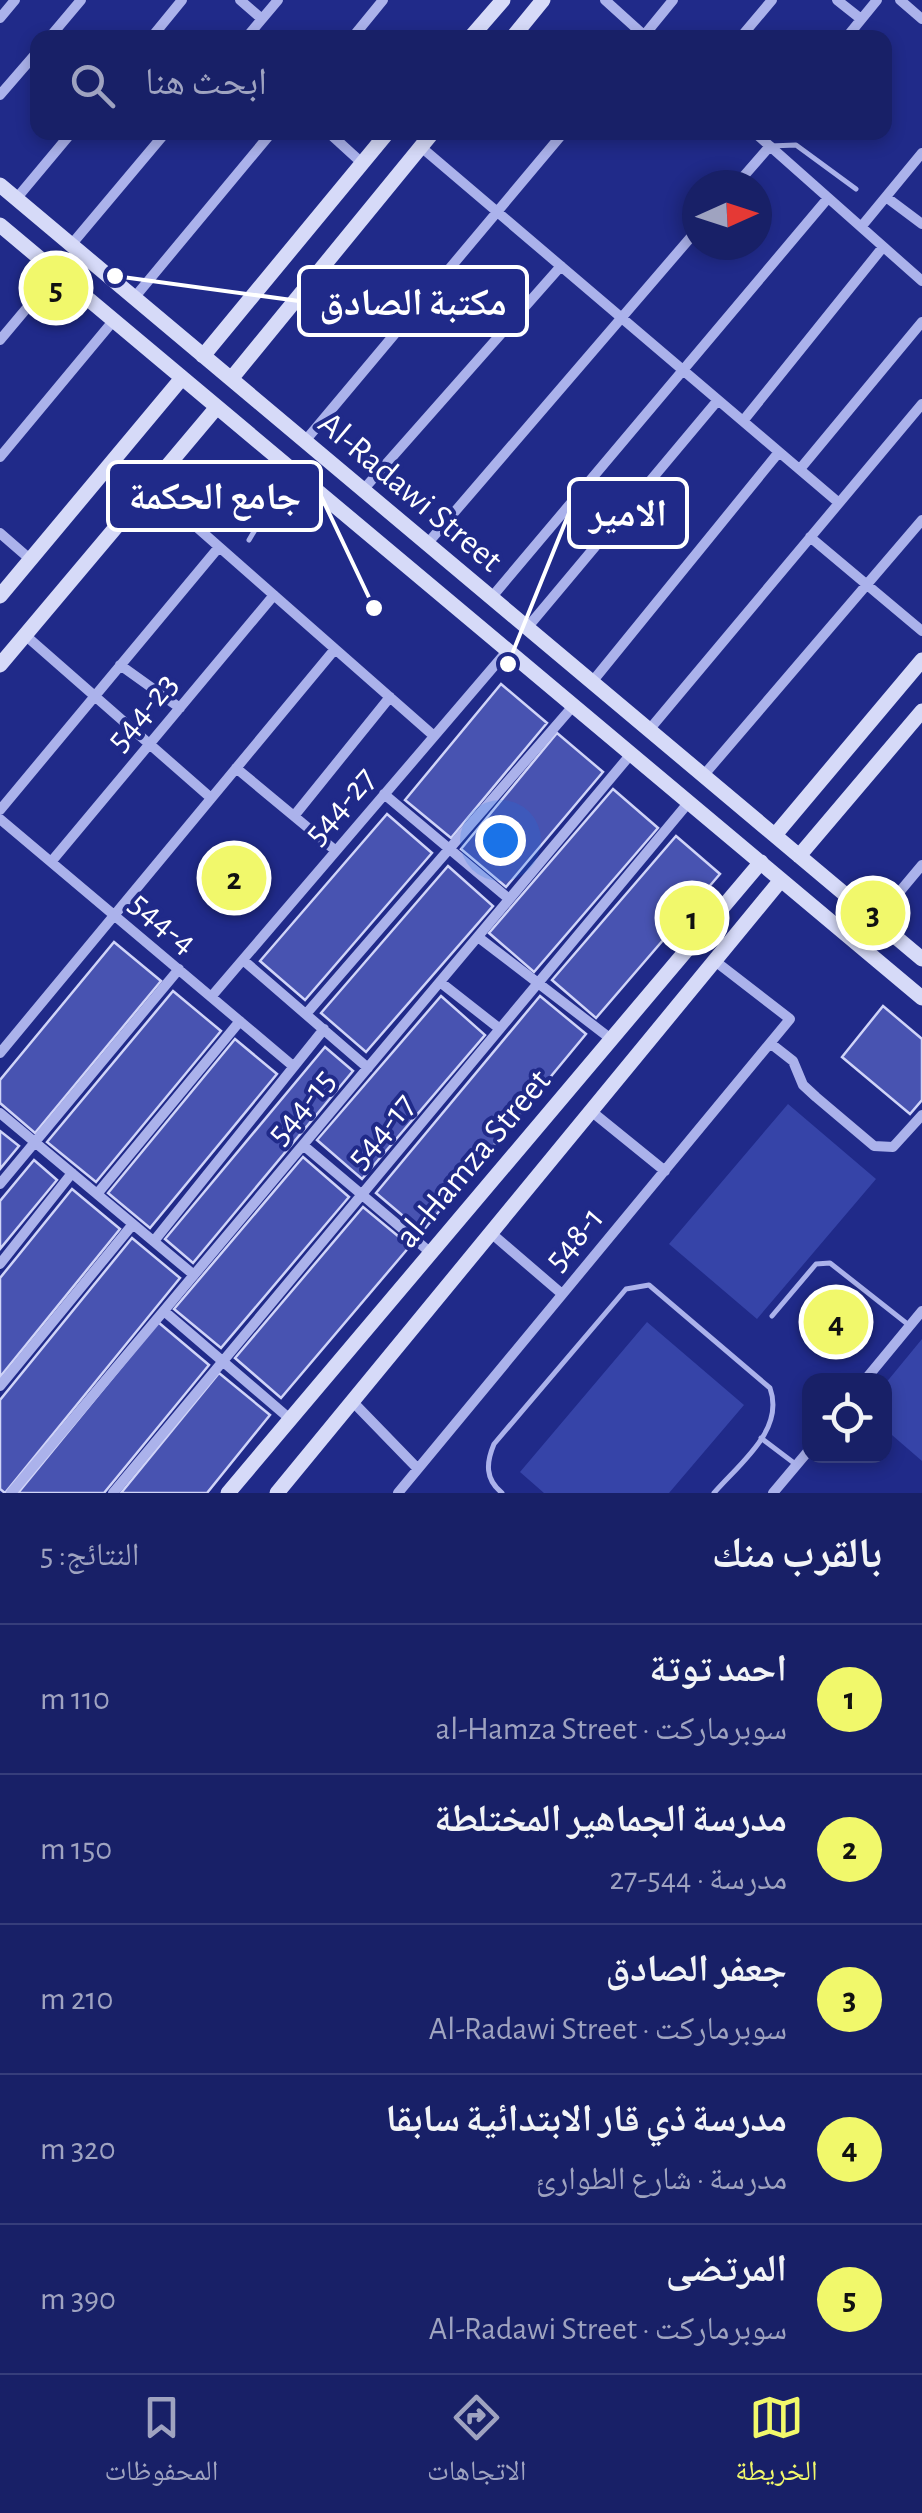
<!DOCTYPE html>
<html lang="ar">
<head>
<meta charset="utf-8">
<style>
  :root { --surface:#182067; --page:#252d70; --text:#f1f3f6; --muted:#9fa3c0; --line:#363e7b; --accent:#f1f86b }
  body { margin:0; font-family:"Alegreya Sans","Noto Naskh Arabic",sans-serif; background:var(--page); color:var(--text); direction:rtl }
  .controls { position:absolute; right:30px; bottom:30px; display:grid; overflow:hidden; border-radius:20px; box-shadow:0 5px 15px #0003 }
  .controls button { width:90px; height:90px; display:grid; place-items:center; padding:0; border:0; border-bottom:2px solid var(--line); background:var(--surface); color:var(--text); font:50px sans-serif }
  .compass { position:absolute; left:682px; top:170px; width:90px; height:90px; border-radius:50%; background:var(--surface); box-shadow:0 5px 15px #0003; rotate:87deg }
  .you { position:absolute; left:500px; top:840px; width:35px; height:35px; margin:-25px; border:8px solid #fff; border-radius:50%; background:#1a73e8; box-shadow:0 0 0 15px #1a73e833 }
  .badge { display:grid; place-items:center; width:65px; height:65px; border-radius:50%; background:var(--accent); color:#111; font-size:32px; font-weight:700 }
  .pin { position:absolute; translate:-50% -50%; border:5px solid #fff; box-shadow:0 2px 10px #0006 }
  .list { margin:0; padding:0; list-style:none }
  h2 { display:flex; justify-content:space-between; align-items:center; height:130px; margin:0; padding:0 40px; font-size:42px }
  h2 small { font-size:32px; font-weight:400; color:var(--muted) }
  .list li { display:grid; grid-template-columns:65px 1fr auto; gap:30px; align-items:center; box-sizing:border-box; height:150px; padding:0 40px; border-top:2px solid var(--line) }
  .list b { display:block; font-size:38px; white-space:nowrap }
  .list p { margin:0; font-size:32px; white-space:nowrap; color:var(--muted) }
  .list em { font-size:32px; font-style:normal; color:var(--muted) }
  .icon { flex:none; width:55px; height:55px; fill:none; stroke:currentColor; stroke-width:2; stroke-linecap:round; stroke-linejoin:round }
  .map { position:relative; flex:none; width:922px; height:1493px; overflow:hidden; direction:ltr }
  .search { position:absolute; background:var(--surface); box-shadow:0 5px 15px #0003; left:30px; right:30px; top:30px; height:110px; display:flex; align-items:center; gap:25px; box-sizing:border-box; padding:0 35px; border-radius:20px; color:var(--muted); font-size:38px }
  .sheet { height:880px; background:var(--surface) }
  nav { display:flex; justify-content:space-around; align-items:center; box-sizing:border-box; height:140px; border-top:2px solid var(--line); background:var(--surface); font-size:28px; color:var(--muted) }
  nav a { display:grid; justify-items:center; gap:5px }
  nav .on { color:var(--accent) }
  .map>svg:first-child { display:block }
  .green { fill:#3644a8 }
  .building { fill:#4853b1; stroke:#d0d4f8; stroke-width:2.5 }
  .lines { fill:none; stroke-linecap:round; stroke-linejoin:round }
  .lane { stroke:#abb2eb; stroke-width:5 }
  .street { stroke:#abb2eb; stroke-width:10 }
  .secondary { stroke:#d6daf8; stroke-width:15 }
  .labels { text-anchor:middle; stroke-width:8; stroke-linejoin:round; paint-order:stroke }
  .street-label { font-size:35px; fill:#fff; stroke:#202a89 }
  .leader { fill:none; stroke:#fff; stroke-width:4 }
  .callout-dot { fill:#fff; stroke:#202a89; stroke-width:4 }
  .callout { fill:#202a89; stroke:#fff; stroke-width:4 }
  .callout-label { font-size:38px; text-anchor:middle; font-weight:bold; fill:#fff }
</style>
</head>
<body>
<div class="map">
<svg width="922" height="1493" viewBox="0 0 922 1493">
  <rect width="100%" height="100%" fill="#202a89"/>
  <path class="green" d="M788,1104L876,1179L757,1319L669,1244Z
    M647,1322L744,1405L669,1493H544L520,1472Z
    M922,1339V1461L885,1429V1384Z"/>
  <path class="building" d="M501,684L547,723L451,838L405,800Z
    M557,733L603,772L506,887L461,849Z
    M613,789L658,828L534,972L489,933Z
    M387,814L432,853L305,1000L260,961Z
    M676,836L720,874L596,1018L552,980Z
    M448,866L493,906L366,1052L321,1013Z
    M114,942L161,981L35,1133L0,1103V1080Z
    M173,991L221,1031L96,1182L47,1142Z
    M441,996L485,1035L362,1179L317,1140Z
    M540,996L586,1034L422,1232L376,1193Z
    M883,1006L922,1039V1100L910,1114L842,1057Z
    M235,1039L277,1074L150,1228L108,1193Z
    M325,1047L353,1071L193,1263L165,1239Z
    M0,1131L19,1146L0,1169Z
    M303,1157L349,1197L221,1348L174,1309Z
    M34,1160L57,1180L0,1249V1201Z
    M72,1189L120,1229L0,1377V1278Z
    M363,1207L410,1246L281,1398L235,1358Z
    M132,1238L180,1278L5,1493L0,1489V1400Z
    M158,1322L209,1365L104,1493H18Z
    M219,1373L270,1415L207,1493H121Z"/>
  <g class="lines">
    <path class="lane" d="M770,146L796,145L856,189
      M249,540L290,471
      M772,1316L816,1264L830,1263L910,1326
      M761,1438L794,1463
      M502,1493C485,1479 486,1463 494,1444L626,1289L649,1285L770,1388C785,1430 740,1463 714,1493"/>
    <path class="street" d="M240,0L262,19
      M605,0L647,38
      M837,0L861,19
      M900,0L922,19
      M0,18L15,0
      M49,38L81,0
      M151,38L182,0
      M246,38L278,0
      M352,38L383,0
      M642,38L673,0
      M740,38L772,0
      M846,38L877,0
      M0,95L38,51
      M328,132L362,163
      M754,132L922,281
      M421,147L839,503
      M736,185L770,146
      M886,197L922,224
      M16,199L72,132
      M861,227L922,153
      M71,245L166,132
      M134,298L272,132
      M0,340L57,272
      M743,421L883,247
      M305,441L564,132
      M0,457L114,320
      M800,469L922,322
      M150,486L434,736
      M363,490L561,266
      M0,533L31,560
      M810,537L922,631
      M427,544L697,230
      M491,598L828,198
      M527,628L718,400
      M25,635L211,798
      M120,665L180,708
      M592,682L779,452
      M649,730L922,404
      M236,768L336,851
      M703,776L922,520
      M384,794L509,899
      M0,810L219,547
      M294,816L390,697
      M0,819L293,1066
      M51,862L274,595
      M876,920L922,865
      M478,937L611,1039
      M243,960L368,1068
      M440,982L500,1029
      M211,997L508,650
      M306,1014L574,705
      M770,1043L793,1061L803,1085L816,1097L874,1146L893,1147L922,1115
      M0,1053L335,649
      M591,1111L665,1171
      M0,1113L194,1275
      M303,1145L431,1253
      M0,1184L179,969
      M97,1194L240,1021
      M491,1233L562,1294
      M154,1241L324,1029
      M0,1264L72,1173
      M164,1311L290,1419
      M865,1380L922,1311
      M0,1386L133,1224
      M352,1401L418,1469
      M11,1493L631,754
      M113,1493L689,802
      M398,1493L790,1019L715,961
      M773,1493L810,1449"/>
    <path class="secondary" d="M470,38L503,0
      M512,38L543,0
      M0,185L922,959
      M0,225L922,998
      M203,356L388,132
      M231,379L433,132
      M0,596L182,378
      M0,665L217,407
      M775,835L922,660
      M799,856L922,711
      M228,1493L761,862
      M277,1493L781,880"/>
  </g>
  <g class="labels">
    <g class="street-label">
      <text transform="translate(411 491) rotate(40)" y="12">Al-Radawi Street</text>
      <text transform="translate(141 711) rotate(-50)" y="12">544-23</text>
      <text transform="translate(339 805) rotate(-49)" y="12">544-27</text>
      <text transform="translate(164 922) rotate(40)" y="12">544-4</text>
      <text transform="translate(300 1106) rotate(-50)" y="12">544-15</text>
      <text transform="translate(380 1130) rotate(-50)" y="12">544-17</text>
      <text transform="translate(472 1158) rotate(-50)" y="12">al-Hamza Street</text>
      <text transform="translate(573 1238) rotate(-50)" y="12">548-1</text>
    </g>
  </g>
  <path class="leader" d="M115 276L299 301M374 608L321 496M508 664L569 513"/>
  <g class="callout-dot">
    <circle cx="115" cy="276" r="10"/>
    <circle cx="374" cy="608" r="10"/>
    <circle cx="508" cy="664" r="10"/>
  </g>
  <g class="callout">
    <rect x="299" y="267" width="228" height="68" rx="10"/>
    <rect x="108" y="462" width="213" height="68" rx="10"/>
    <rect x="569" y="479" width="118" height="68" rx="10"/>
  </g>
  <g class="callout-label">
    <text x="413" y="315">مكتبة الصادق</text>
    <text x="215" y="509">جامع الحكمة</text>
    <text x="628" y="526">الامير</text>
  </g>
</svg>
<div class="controls">
<button><svg class="icon" aria-label="locate" viewBox="0 0 24 24"><circle cx="12" cy="12" r="6"/><path d="M12 2v4M12 18v4M2 12h4M18 12h4"/></svg></button>
</div>
<svg class="compass" viewBox="-18 -18 36 36"><path d="M0-13l5 13h-10z" fill="#e53935"/><path d="M0 13l5-13h-10z" fill="#9fa3c0"/></svg>
<div class="you"></div>
<div class="pin badge" style="left:692px;top:918px">1</div>
<div class="pin badge" style="left:234px;top:878px">2</div>
<div class="pin badge" style="left:873px;top:913px">3</div>
<div class="pin badge" style="left:836px;top:1322px">4</div>
<div class="pin badge" style="left:56px;top:288px">5</div>
<div class="search"><svg class="icon" aria-label="search" viewBox="0 0 24 24"><circle cx="10" cy="10" r="6"/><path d="M15 15l6 6"/></svg>ابحث هنا</div>
</div>
<section class="sheet">
<h2>بالقرب منك<small>النتائج: 5</small></h2>
<ul class="list">
<li><span class="badge">1</span><div><b>احمد توتة</b><p>سوبرماركت · al-Hamza Street</p></div><em>110 m</em></li>
<li><span class="badge">2</span><div><b>مدرسة الجماهير المختلطة</b><p>مدرسة · 544-27</p></div><em>150 m</em></li>
<li><span class="badge">3</span><div><b>جعفر الصادق</b><p>سوبرماركت · Al-Radawi Street</p></div><em>210 m</em></li>
<li><span class="badge">4</span><div><b>مدرسة ذي قار الابتدائية سابقا</b><p>مدرسة · شارع الطوارئ</p></div><em>320 m</em></li>
<li><span class="badge">5</span><div><b>المرتضى</b><p>سوبرماركت · Al-Radawi Street</p></div><em>390 m</em></li>
</ul>
</section>
<nav>
<a class="on"><svg class="icon" aria-label="map" viewBox="0 0 24 24"><path d="M3 6l6-2 6 2 6-2v14l-6 2-6-2-6 2zM9 4v14M15 6v14"/></svg>الخريطة</a>
<a><svg class="icon" aria-label="directions" viewBox="0 0 24 24"><path d="M12 3l9 9-9 9-9-9zM9 14v-3h6M13 9l2 2-2 2"/></svg>الاتجاهات</a>
<a><svg class="icon" aria-label="saved" viewBox="0 0 24 24"><path d="M7 4h10v16l-5-4-5 4z"/></svg>المحفوظات</a>
</nav>
</body>
</html>
